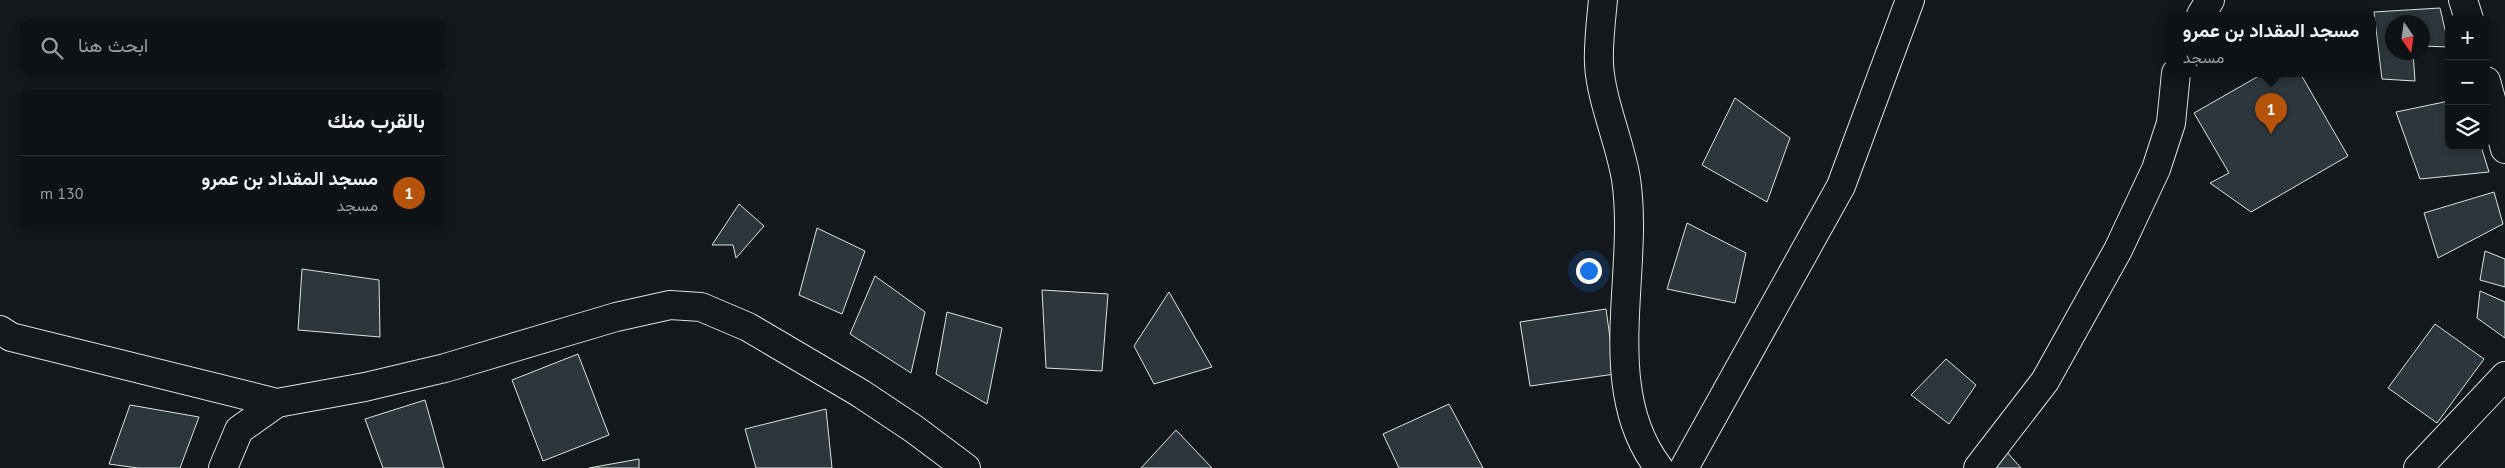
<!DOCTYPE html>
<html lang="ar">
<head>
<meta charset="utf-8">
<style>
  :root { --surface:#0f1215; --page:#1d2022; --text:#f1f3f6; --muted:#9b9ea0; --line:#2f3234; --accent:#b45309 }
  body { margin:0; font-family:"PT Sans",Vazirmatn,sans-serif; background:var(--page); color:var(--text); direction:rtl }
  .controls { position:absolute; right:15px; top:15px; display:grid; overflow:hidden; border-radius:10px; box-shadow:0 2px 8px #0003 }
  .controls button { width:45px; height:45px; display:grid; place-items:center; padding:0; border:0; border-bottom:1px solid var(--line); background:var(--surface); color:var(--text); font:25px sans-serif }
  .compass { position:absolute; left:2385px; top:15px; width:45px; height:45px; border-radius:50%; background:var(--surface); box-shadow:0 2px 8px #0003; rotate:167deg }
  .you { position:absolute; left:1588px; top:270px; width:18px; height:18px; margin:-12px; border:4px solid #fff; border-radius:50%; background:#1a73e8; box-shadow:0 0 0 8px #1a73e833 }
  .badge { display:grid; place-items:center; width:32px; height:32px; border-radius:50%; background:var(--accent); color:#fff; font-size:16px; font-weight:700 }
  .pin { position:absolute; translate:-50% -41px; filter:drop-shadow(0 1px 2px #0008) }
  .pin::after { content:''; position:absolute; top:26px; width:18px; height:15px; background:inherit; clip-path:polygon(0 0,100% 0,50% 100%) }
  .popup { position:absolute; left:2166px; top:12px; width:210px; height:65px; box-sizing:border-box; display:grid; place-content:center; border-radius:10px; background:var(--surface); filter:drop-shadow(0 1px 4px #0005); font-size:16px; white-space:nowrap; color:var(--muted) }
  .popup b { font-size:19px; color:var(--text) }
  .popup::after { content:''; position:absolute; left:50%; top:100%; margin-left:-10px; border:10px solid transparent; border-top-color:var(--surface) }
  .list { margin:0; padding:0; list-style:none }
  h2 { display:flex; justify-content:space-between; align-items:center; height:65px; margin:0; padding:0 20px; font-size:21px }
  h2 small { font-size:16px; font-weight:400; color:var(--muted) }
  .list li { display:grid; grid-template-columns:32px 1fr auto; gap:15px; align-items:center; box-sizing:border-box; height:75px; padding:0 20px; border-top:1px solid var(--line) }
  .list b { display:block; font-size:19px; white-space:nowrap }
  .list p { margin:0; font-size:16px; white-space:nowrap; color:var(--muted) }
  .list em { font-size:16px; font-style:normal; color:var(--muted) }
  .icon { flex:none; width:28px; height:28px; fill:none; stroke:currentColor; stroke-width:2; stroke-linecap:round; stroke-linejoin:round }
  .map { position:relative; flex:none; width:2505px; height:468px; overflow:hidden; direction:ltr }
  .search { position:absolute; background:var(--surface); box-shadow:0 2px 8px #0003; left:20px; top:20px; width:425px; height:55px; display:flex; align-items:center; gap:12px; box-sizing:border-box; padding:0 18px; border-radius:10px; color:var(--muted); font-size:19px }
  .panel { position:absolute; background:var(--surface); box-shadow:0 2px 8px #0003; left:20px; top:90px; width:425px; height:140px; border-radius:10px; direction:rtl }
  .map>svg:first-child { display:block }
  .building { fill:#2c363c; stroke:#d8e6dc }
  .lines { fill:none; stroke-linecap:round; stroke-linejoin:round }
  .minor-casing { stroke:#d8e6dc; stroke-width:30 }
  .minor { stroke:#14181c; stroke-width:28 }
</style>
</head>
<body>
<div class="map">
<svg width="2505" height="468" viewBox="0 0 2505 468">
  <rect width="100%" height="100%" fill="#14181c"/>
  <path class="building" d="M2440,8L2449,47L2422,46V22H2392V52H2413L2415,81L2382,79L2374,12Z
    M2264,73H2300L2348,156L2251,212L2210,183L2229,173L2194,113Z
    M1735,98L1790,138L1767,202L1702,165Z
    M2449,101V146H2481L2489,172L2420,179L2396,112Z
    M2494,192L2503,224L2438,258L2424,213Z
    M739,204L764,226L736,258L733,245H712Z
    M1687,223L1746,253L1735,303L1667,289Z
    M817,228L865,251L842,314L799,295Z
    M2485,251L2505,259V287L2480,280Z
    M302,269L379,280L380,337L298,330Z
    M875,276L925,312L911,373L850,334Z
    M1042,290L1108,294L1102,371L1046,368Z
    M2480,291L2505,302V338L2477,318Z
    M1169,292L1212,367L1154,384L1134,346Z
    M1606,309L1615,374L1530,386L1520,322Z
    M947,312L1002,328L987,404L936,374Z
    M2435,324L2484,359L2437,423L2388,388Z
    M578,354L609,435L543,461L512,380Z
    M1946,359L1976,385L1949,424L1911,395Z
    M425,400L444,468H383L365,419Z
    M1449,404L1483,468H1399L1383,434Z
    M130,405L199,417L180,468H138L109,464Z
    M826,409L832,468H756L745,429Z
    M1176,430L1212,468H1141Z
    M2005,450L2021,468H1995Z
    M639,459V468H589Z"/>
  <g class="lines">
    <defs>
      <path id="minor" d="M1603,0C1601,21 1598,44 1599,64C1601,101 1620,142 1626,179C1640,272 1597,388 1659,468
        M2463,0L2469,19
        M2201,15L2210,0
        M2486,81L2505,149
        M0,330L11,337L277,403
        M223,468L239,430L277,403L365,387L445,368L616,317L670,305L701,307L748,327L860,393L914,429L966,468
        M1684,468L1841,186L1910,0
        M1978,468L2045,381L2118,250L2156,169L2171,123L2176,73
        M2418,468L2505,376"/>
    </defs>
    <use href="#minor" class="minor-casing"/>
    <use href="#minor" class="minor"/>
  </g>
</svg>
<div class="controls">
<button>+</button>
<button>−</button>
<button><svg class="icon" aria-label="layers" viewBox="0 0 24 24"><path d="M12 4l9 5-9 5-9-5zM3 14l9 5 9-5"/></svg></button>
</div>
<svg class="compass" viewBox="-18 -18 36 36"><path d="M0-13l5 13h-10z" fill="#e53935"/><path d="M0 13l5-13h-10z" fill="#9b9ea0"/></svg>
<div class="you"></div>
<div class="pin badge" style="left:2271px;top:134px">1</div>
<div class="popup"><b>مسجد المقداد بن عمرو</b>مسجد</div>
<div class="search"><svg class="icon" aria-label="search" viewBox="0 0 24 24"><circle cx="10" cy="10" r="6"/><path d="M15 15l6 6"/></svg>ابحث هنا</div>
<section class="panel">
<h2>بالقرب منك<small></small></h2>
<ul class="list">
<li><span class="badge">1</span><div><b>مسجد المقداد بن عمرو</b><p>مسجد</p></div><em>130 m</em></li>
</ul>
</section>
</div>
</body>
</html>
